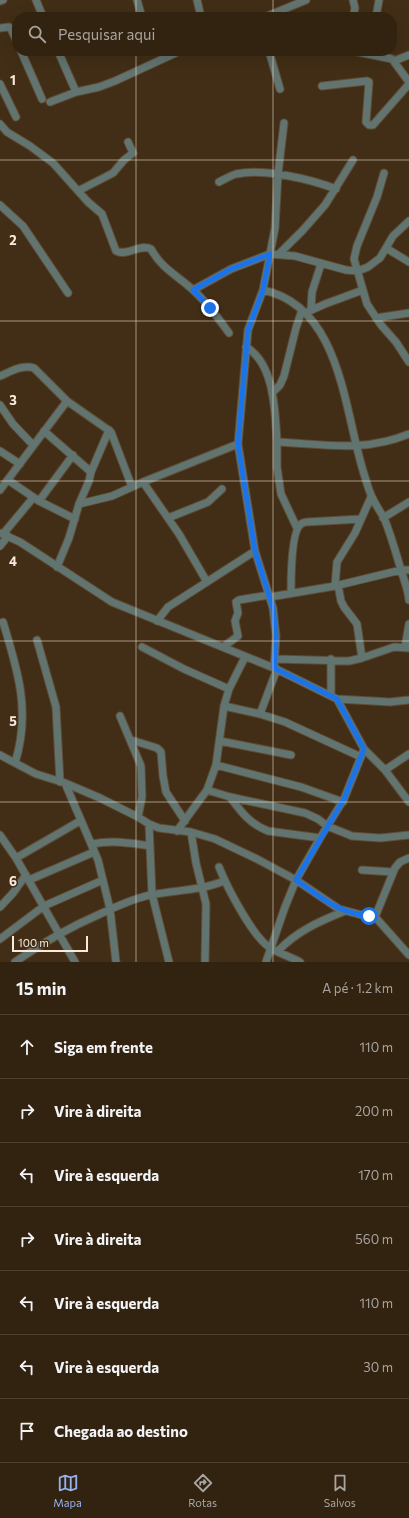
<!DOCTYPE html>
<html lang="pt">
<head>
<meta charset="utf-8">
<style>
  :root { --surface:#322210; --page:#3d2f1e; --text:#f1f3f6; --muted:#a8a49f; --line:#4d3f30; --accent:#95b2f1 }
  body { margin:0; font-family:Commissioner,sans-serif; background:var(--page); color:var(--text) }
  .scale { position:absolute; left:12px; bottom:10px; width:76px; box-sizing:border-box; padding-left:4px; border:2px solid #f8ebdd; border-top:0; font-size:11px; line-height:14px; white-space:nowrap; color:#f8ebdd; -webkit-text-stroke:3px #422e16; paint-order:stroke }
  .stop { position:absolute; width:12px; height:12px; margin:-9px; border:3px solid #1a73e8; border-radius:50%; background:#fff }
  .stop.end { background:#1a73e8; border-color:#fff; box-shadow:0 1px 4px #0008 }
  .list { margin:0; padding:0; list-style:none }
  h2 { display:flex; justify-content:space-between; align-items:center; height:52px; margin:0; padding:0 16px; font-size:17px }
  h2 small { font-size:13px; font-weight:400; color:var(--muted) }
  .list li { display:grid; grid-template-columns:26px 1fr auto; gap:12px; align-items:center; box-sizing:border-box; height:64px; padding:0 16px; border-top:1px solid var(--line) }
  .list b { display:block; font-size:15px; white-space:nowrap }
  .list em { font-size:13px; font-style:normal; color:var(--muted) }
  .icon { flex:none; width:22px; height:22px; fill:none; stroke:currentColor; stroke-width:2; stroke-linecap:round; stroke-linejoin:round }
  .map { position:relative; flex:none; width:409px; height:962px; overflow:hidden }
  .search { position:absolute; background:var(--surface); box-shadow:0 4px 16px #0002; left:12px; right:12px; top:12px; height:44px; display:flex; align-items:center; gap:10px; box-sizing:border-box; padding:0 14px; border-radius:16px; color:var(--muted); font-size:15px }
  .sheet { height:500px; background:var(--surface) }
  nav { display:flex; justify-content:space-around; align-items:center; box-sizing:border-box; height:56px; border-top:1px solid var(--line); background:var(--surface); font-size:11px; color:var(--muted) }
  nav a { display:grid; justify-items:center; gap:2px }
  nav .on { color:var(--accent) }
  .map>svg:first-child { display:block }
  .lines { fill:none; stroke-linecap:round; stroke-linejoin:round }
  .minor-casing { stroke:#5f4c36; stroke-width:9 }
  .minor { stroke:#627470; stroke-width:7 }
  .route { stroke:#1a73e8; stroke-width:5 }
  .grid { fill:none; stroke:#f8ebdd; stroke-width:1; stroke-opacity:0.55 }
  .grid-label { font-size:13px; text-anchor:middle; font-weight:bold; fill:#f8ebdd; stroke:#422e16; stroke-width:3; stroke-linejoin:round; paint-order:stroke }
</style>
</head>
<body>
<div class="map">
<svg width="409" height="962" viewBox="0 0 409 962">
  <rect width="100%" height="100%" fill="#422e16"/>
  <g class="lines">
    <defs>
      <path id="minor" d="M36,0L43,17
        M137,0L142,17
        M197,0L201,17
        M0,1L3,0
        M265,17L306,0
        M353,17L355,8L353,0
        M376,17L379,0
        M0,28L9,27L11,29L17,42
        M21,51L42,99
        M58,51L76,92
        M269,51L280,89
        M353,51L392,59L409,82
        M394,61L409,55
        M0,84L16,117
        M322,86L367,81L369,82L366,122L369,125H373L409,84
        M50,102L76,92L99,87L115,81L180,51
        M0,124L7,132L30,146L53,163L88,202L102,214L116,251C127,257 140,243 151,249C162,269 177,275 193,290C207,302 218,318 229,333
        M384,173L377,197L357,246L354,259L367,304L381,325L396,342L409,362
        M219,182C225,179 230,176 236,174C263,168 310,179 336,189
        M78,191L113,173L124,160L133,153L128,142
        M0,205L23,226L68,293
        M386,248L409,262
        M279,254L303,230L325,205L353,160
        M193,290L231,269L270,254L295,256L346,270L358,271L368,267L380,258L393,236L409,221
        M263,290C343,307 344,415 365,477C367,484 369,491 372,497C375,504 380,511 384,518C391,535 396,553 401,570C404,580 408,589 409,600
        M311,310L312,292L321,264
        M305,313L325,304L363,290
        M376,318L409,313
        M246,347C275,364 275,412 277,442C324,444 363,453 409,434
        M0,376C10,372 23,364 34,368L67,401L107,429L111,432L132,487
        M272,393L280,385L284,376L296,328L302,310
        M0,405L13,424L33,445
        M44,431L91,472
        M277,442V467L281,494L297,528
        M0,451L20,464
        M8,480L39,501L75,519
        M143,482L179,534L207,582
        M0,490L67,401
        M39,501L73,455
        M79,504L89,481L91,472L109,430
        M168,518L208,502L222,489
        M383,518L409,502
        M0,533L20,542L112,602L274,668L337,699L390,702L409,700
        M3,534L33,498
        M0,546L8,536
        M57,567L69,538L79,504L112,496L143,482L238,444
        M338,585L341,601L344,607L357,624L362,658
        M335,586L337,562L355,533L371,497
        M291,593C291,580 291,531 301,524C302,523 306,522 307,522L361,519
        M270,597L335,586L401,570H409
        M157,621L168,607L255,551
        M3,622C18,671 31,712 15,763
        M37,640L56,707L60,782
        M142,647L184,669L229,689
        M223,647L238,636L235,621L238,613L236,602L239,600L269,595
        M405,647L409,624
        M275,659L349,661L362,658L394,647L409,648
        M274,668L276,636L273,608L255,551L238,444L248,330L263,290L275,228L278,174L284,123
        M331,696V659
        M337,699L364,749L385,770L409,802
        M224,706L260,714L285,722L361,757
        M260,714L277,669
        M120,716L141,766L142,797L138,817
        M131,740L157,748L161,752L163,776L166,792L185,821
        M220,741L291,755
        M0,755L36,774L65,783L100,798L138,817L149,824L159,828L191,832L215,839L257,859L296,880L339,909L377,919L409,955
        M216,765L301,787L343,802
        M385,770L409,754
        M65,783L98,860L110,909L116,962
        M207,790L230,797L305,813L318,819L327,826L352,836L380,838L409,835
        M230,797C241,812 250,824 268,831L320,838
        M149,824L152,894L169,962
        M177,831L207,790L216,765L224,706L229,689L245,657
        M191,832L196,863L206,904L205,962
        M0,835L16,858L75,962
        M92,844C112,840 130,843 150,846
        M16,858L80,821
        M219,867C227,887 254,940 272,949C281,954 291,957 300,962
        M362,870L393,872
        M29,880L94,852
        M0,907L13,893L26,875
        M375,917L395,868L400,862L409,858
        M0,939L44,906L103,880
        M278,951C297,931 320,921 345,911
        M15,962C42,943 70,927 100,914C115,907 130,900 146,896C172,890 200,891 224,881
        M266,962L285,907L296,880L320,838L344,799L364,749"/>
    </defs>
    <use href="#minor" class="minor-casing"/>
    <use href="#minor" class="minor"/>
  </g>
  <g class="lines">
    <path class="route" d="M210,308L193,290L231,269L270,254L263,290L248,330L238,444L255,551L273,608L276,636L274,668L337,699L364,749L344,799L296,880C322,898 336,912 369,916"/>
  </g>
  <path class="grid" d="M136,0V17M273,0V17M136,51V962M273,51V962M0,160H409M0,321H409M0,481H409M0,641H409M0,802H409"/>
  <g class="grid-label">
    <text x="13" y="85">1</text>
    <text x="13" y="245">2</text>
    <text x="13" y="405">3</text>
    <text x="13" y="566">4</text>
    <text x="13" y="726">5</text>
    <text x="13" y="886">6</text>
  </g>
</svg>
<div class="scale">100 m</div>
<div class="stop" style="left:369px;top:916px"></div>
<div class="stop end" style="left:210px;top:308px"></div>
<div class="search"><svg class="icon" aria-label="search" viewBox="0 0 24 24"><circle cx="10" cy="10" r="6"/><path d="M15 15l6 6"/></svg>Pesquisar aqui</div>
</div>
<section class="sheet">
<h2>15 min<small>A pé · 1.2 km</small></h2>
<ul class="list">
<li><svg class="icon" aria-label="ahead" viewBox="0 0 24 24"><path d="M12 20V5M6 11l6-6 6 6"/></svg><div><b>Siga em frente</b></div><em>110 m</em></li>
<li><svg class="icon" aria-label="right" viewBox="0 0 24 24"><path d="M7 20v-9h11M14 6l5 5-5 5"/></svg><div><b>Vire à direita</b></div><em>200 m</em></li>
<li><svg class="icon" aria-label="left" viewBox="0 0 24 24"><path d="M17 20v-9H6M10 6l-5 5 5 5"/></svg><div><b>Vire à esquerda</b></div><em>170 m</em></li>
<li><svg class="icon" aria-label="right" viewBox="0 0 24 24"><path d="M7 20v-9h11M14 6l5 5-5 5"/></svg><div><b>Vire à direita</b></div><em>560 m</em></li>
<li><svg class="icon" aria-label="left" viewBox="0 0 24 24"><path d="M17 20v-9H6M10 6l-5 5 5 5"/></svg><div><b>Vire à esquerda</b></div><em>110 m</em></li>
<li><svg class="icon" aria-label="left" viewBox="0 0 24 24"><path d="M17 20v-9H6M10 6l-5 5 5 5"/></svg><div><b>Vire à esquerda</b></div><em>30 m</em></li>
<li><svg class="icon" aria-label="arrive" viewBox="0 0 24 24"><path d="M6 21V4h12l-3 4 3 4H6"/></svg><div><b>Chegada ao destino</b></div></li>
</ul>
</section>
<nav>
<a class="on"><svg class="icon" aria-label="map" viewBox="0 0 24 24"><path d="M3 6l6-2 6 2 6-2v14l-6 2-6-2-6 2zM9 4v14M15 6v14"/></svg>Mapa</a>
<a><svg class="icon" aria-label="directions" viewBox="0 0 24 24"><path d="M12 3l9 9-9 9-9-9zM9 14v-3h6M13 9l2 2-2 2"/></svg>Rotas</a>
<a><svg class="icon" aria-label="saved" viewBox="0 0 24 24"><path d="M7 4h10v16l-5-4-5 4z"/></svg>Salvos</a>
</nav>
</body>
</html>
